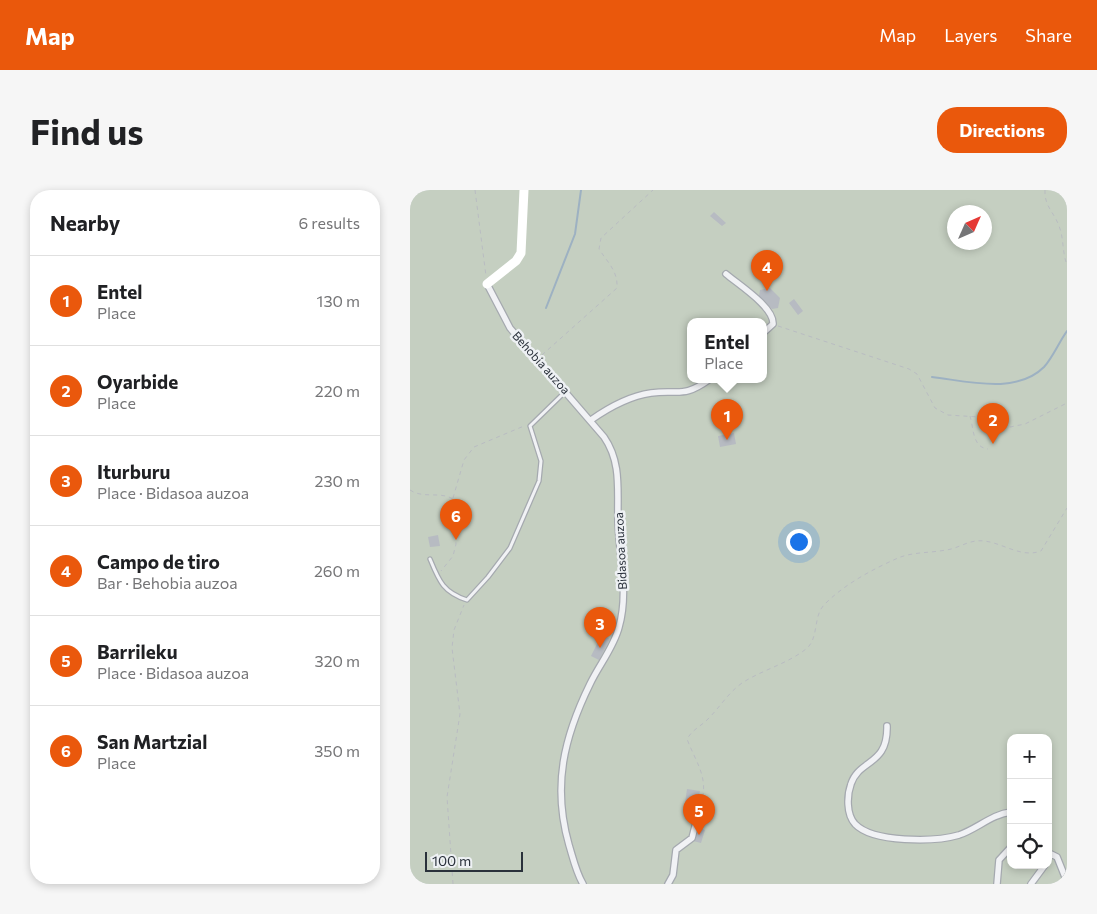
<!DOCTYPE html>
<html lang="en">
<head>
<meta charset="utf-8">
<style>
  :root { --surface:#fff; --page:#f6f6f6; --text:#202124; --muted:#757577; --line:#e0e0e0; --accent:#ea580c }
  body { margin:0; font-family:Commissioner,sans-serif; background:var(--page); color:var(--text) }
  .controls { position:absolute; right:15px; bottom:15px; display:grid; overflow:hidden; border-radius:10px; box-shadow:0 2px 8px #0003 }
  .controls button { width:45px; height:45px; display:grid; place-items:center; padding:0; border:0; border-bottom:1px solid var(--line); background:var(--surface); color:var(--text); font:25px sans-serif }
  .compass { position:absolute; left:537px; top:15px; width:45px; height:45px; border-radius:50%; background:var(--surface); box-shadow:0 2px 8px #0003; rotate:45deg }
  .scale { position:absolute; left:15px; bottom:12px; width:98px; box-sizing:border-box; padding-left:5px; border:2px solid #2a313b; border-top:0; font-size:14px; line-height:18px; white-space:nowrap; color:#2a313b; -webkit-text-stroke:4px #eef1f4; paint-order:stroke }
  .you { position:absolute; left:388px; top:351px; width:18px; height:18px; margin:-12px; border:4px solid #fff; border-radius:50%; background:#1a73e8; box-shadow:0 0 0 8px #1a73e833 }
  .badge { display:grid; place-items:center; width:32px; height:32px; border-radius:50%; background:var(--accent); color:#fff; font-size:16px; font-weight:700 }
  .pin { position:absolute; translate:-50% -41px; filter:drop-shadow(0 1px 2px #0008) }
  .pin::after { content:''; position:absolute; top:26px; width:18px; height:15px; background:inherit; clip-path:polygon(0 0,100% 0,50% 100%) }
  .popup { position:absolute; left:277px; top:128px; width:80px; height:65px; box-sizing:border-box; display:grid; place-content:center; border-radius:10px; background:var(--surface); filter:drop-shadow(0 1px 4px #0005); font-size:16px; white-space:nowrap; color:var(--muted) }
  .popup b { font-size:19px; color:var(--text) }
  .popup::after { content:''; position:absolute; left:50%; top:100%; margin-left:-10px; border:10px solid transparent; border-top-color:var(--surface) }
  .list { margin:0; padding:0; list-style:none }
  h2 { display:flex; justify-content:space-between; align-items:center; height:65px; margin:0; padding:0 20px; font-size:21px }
  h2 small { font-size:16px; font-weight:400; color:var(--muted) }
  .list li { display:grid; grid-template-columns:32px 1fr auto; gap:15px; align-items:center; box-sizing:border-box; height:90px; padding:0 20px; border-top:1px solid var(--line) }
  .list b { display:block; font-size:19px; white-space:nowrap }
  .list p { margin:0; font-size:16px; white-space:nowrap; color:var(--muted) }
  .list em { font-size:16px; font-style:normal; color:var(--muted) }
  .icon { flex:none; width:28px; height:28px; fill:none; stroke:currentColor; stroke-width:2; stroke-linecap:round; stroke-linejoin:round }
  .map { position:relative; flex:none; width:657px; height:694px; overflow:hidden; border-radius:20px }
  header { display:flex; align-items:center; gap:30px; box-sizing:border-box; height:70px; padding:0 25px; background:var(--accent); color:#fff }
  header strong { font-size:24px }
  nav { display:flex; gap:28px; margin-inline-start:auto; font-size:18px }
  .intro { display:flex; align-items:center; justify-content:space-between; box-sizing:border-box; height:120px; padding:0 30px }
  h1 { margin:0; font-size:35px }
  .button { padding:12px 22px; border-radius:20px; background:var(--accent); color:#fff; font-size:18px; font-weight:700 }
  main { display:flex; gap:30px; padding:0 30px }
  aside { flex:1; background:var(--surface); border-radius:20px; box-shadow:0 2px 8px #0003 }
  .map>svg:first-child { display:block }
  .green { fill:#c5cfc1; fill-rule:evenodd }
  .lines { fill:none; stroke-linecap:round; stroke-linejoin:round }
  .stream { stroke:#9db1c2; stroke-width:2 }
  .building { fill:#b7bbc2 }
  .lane-casing { stroke:#a5a9af; stroke-width:5.5 }
  .street-casing { stroke:#a5a9af; stroke-width:8 }
  .path { stroke:#b9bcc1; stroke-width:1; stroke-dasharray:4 4; stroke-linecap:butt }
  .lane { stroke:#f1f2f5; stroke-width:3 }
  .street { stroke:#f1f2f5; stroke-width:5.5 }
  .secondary { stroke:#fff; stroke-width:9 }
  .labels { text-anchor:middle; stroke-width:5; stroke-linejoin:round; paint-order:stroke }
  .street-label { font-size:12px; fill:#2a313b; stroke:#eef1f4 }
</style>
</head>
<body>
<header>
<strong>Map</strong>
<nav><a>Map</a><a>Layers</a><a>Share</a></nav>
</header>
<div class="intro"><h1>Find us</h1><a class="button">Directions</a></div>
<main>
<aside>
<h2>Nearby<small>6 results</small></h2>
<ul class="list">
<li><span class="badge">1</span><div><b>Entel</b><p>Place</p></div><em>130 m</em></li>
<li><span class="badge">2</span><div><b>Oyarbide</b><p>Place</p></div><em>220 m</em></li>
<li><span class="badge">3</span><div><b>Iturburu</b><p>Place · Bidasoa auzoa</p></div><em>230 m</em></li>
<li><span class="badge">4</span><div><b>Campo de tiro</b><p>Bar · Behobia auzoa</p></div><em>260 m</em></li>
<li><span class="badge">5</span><div><b>Barrileku</b><p>Place · Bidasoa auzoa</p></div><em>320 m</em></li>
<li><span class="badge">6</span><div><b>San Martzial</b><p>Place</p></div><em>350 m</em></li>
</ul>
</aside>
<div class="map">
<svg width="657" height="694" viewBox="0 0 657 694">
  <rect width="100%" height="100%" fill="#dfe2e6"/>
  <path class="green" d="M0,0H657V694H0ZM544,22H574V52H544ZM281,131H353V189H281ZM601,548H638V675H601Z"/>
  <g class="lines">
    <path class="stream" d="M136,118L165,44L171,0
      M522,187C557,191 606,205 634,177C643,167 649,152 657,141"/>
  </g>
  <path class="building" d="M304,22L316,33L312,36L300,26Z
    M354,65L367,78L363,82L349,70Z
    M360,98L370,108L368,118L362,119L349,106L350,100Z
    M384,109L393,121L388,125L379,113Z
    M324,243L326,254L310,257L308,246Z
    M28,345L30,356L20,357L18,347Z
    M192,444L200,449L189,470L181,466Z
    M277,599L290,601L288,611L281,610V614L275,613Z
    M287,637L295,640L291,653L283,651Z"/>
  <g class="lines">
    <defs>
      <path id="lane" d="M20,369C29,391 33,402 57,410L78,387L100,358L129,291L131,271L120,236L156,201"/>
      <path id="street" d="M316,84C329,95 364,117 363,134L353,143
        M77,94L100,138L194,247C212,273 207,301 208,331C209,366 219,402 209,437C204,457 189,475 180,494C154,547 142,596 159,655C163,668 166,682 173,694
        M181,230C198,218 220,206 241,203C270,199 272,209 300,189
        M477,536C478,576 449,569 441,594C437,605 436,624 445,634C463,653 525,652 549,645C567,639 582,624 601,622
        M638,668L641,664L647,667L657,692
        M258,694L263,685L266,660L282,648L289,621
        M587,694L589,670L601,657
        M621,694L635,675"/>
    </defs>
    <use href="#lane" class="lane-casing"/>
    <use href="#street" class="street-casing"/>
    <path class="path" d="M65,0L76,86
      M635,0C634,16 644,22 649,36C654,48 652,62 657,75
      M368,136L499,179L507,184L525,218L538,225L569,227L600,237L615,234L657,213
      M132,165L207,98C208,81 198,73 189,59L191,48L243,0
      M560,226C564,239 562,257 578,259
      M0,300C13,309 30,301 43,309L46,354L43,366L31,381
      M43,308L54,270L64,257L114,236
      M291,615C299,587 287,575 277,549C283,539 290,537 298,529C310,517 318,503 332,493C352,480 377,474 396,459C409,449 403,426 414,415C433,395 463,379 488,368C502,362 520,363 536,360C545,359 553,354 561,352C585,345 607,370 631,361L657,318
      M43,694L37,607L50,524L42,458L44,440L54,415"/>
    <use href="#lane" class="lane"/>
    <use href="#street" class="street"/>
    <path class="secondary" d="M77,94L106,71L111,63L114,0"/>
  </g>
  <g class="labels">
    <g class="street-label">
      <text transform="translate(131 173) rotate(48)" y="4">Behobia auzoa</text>
      <text transform="translate(211 361) rotate(-93)" y="4">Bidasoa auzoa</text>
    </g>
  </g>
</svg>
<div class="controls">
<button>+</button>
<button>−</button>
<button><svg class="icon" aria-label="locate" viewBox="0 0 24 24"><circle cx="12" cy="12" r="6"/><path d="M12 2v4M12 18v4M2 12h4M18 12h4"/></svg></button>
</div>
<svg class="compass" viewBox="-18 -18 36 36"><path d="M0-13l5 13h-10z" fill="#e53935"/><path d="M0 13l5-13h-10z" fill="#757577"/></svg>
<div class="scale">100 m</div>
<div class="you"></div>
<div class="pin badge" style="left:317px;top:250px">1</div>
<div class="popup"><b>Entel</b>Place</div>
<div class="pin badge" style="left:583px;top:254px">2</div>
<div class="pin badge" style="left:190px;top:458px">3</div>
<div class="pin badge" style="left:357px;top:101px">4</div>
<div class="pin badge" style="left:289px;top:645px">5</div>
<div class="pin badge" style="left:46px;top:350px">6</div>
</div>
</main>
</body>
</html>
